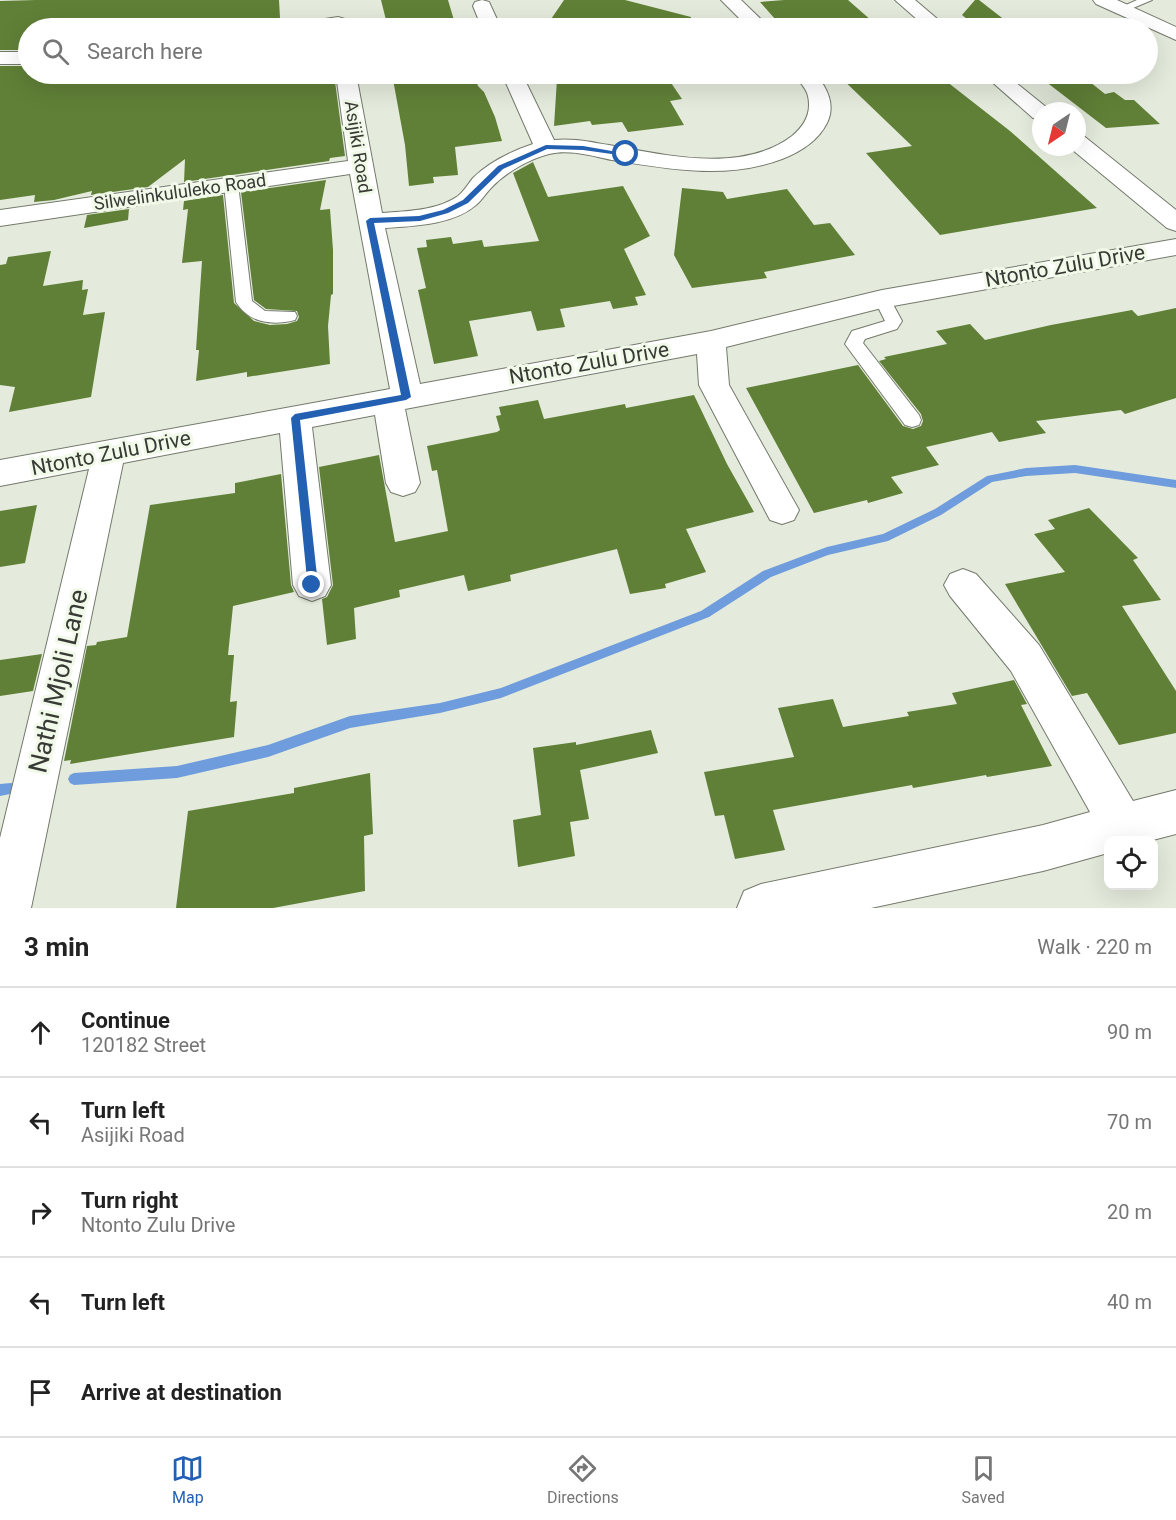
<!DOCTYPE html>
<html lang="en">
<head>
<meta charset="utf-8">
<style>
  :root { --surface:#fff; --page:#f2f2f2; --text:#222; --muted:#767676; --line:#e0e0e0; --accent:#2360b2 }
  body { margin:0; font-family:Roboto,sans-serif; background:var(--page); color:var(--text) }
  .controls { position:absolute; right:18px; bottom:18px; display:grid; overflow:hidden; border-radius:12px; box-shadow:0 6px 24px #0002 }
  .controls button { width:54px; height:54px; display:grid; place-items:center; padding:0; border:0; border-bottom:2px solid var(--line); background:var(--surface); color:var(--text); font:30px sans-serif }
  .compass { position:absolute; left:1032px; top:102px; width:54px; height:54px; border-radius:50%; background:var(--surface); box-shadow:0 6px 24px #0002; rotate:215deg }
  .stop { position:absolute; width:18px; height:18px; margin:-14px; border:4px solid #2360b2; border-radius:50%; background:#fff }
  .stop.end { background:#2360b2; border-color:#fff; box-shadow:0 2px 6px #0008 }
  .list { margin:0; padding:0; list-style:none }
  h2 { display:flex; justify-content:space-between; align-items:center; height:78px; margin:0; padding:0 24px; font-size:26px }
  h2 small { font-size:20px; font-weight:400; color:var(--muted) }
  .list li { display:grid; grid-template-columns:39px 1fr auto; gap:18px; align-items:center; box-sizing:border-box; height:90px; padding:0 24px; border-top:2px solid var(--line) }
  .list b { display:block; font-size:22px; white-space:nowrap }
  .list p { margin:0; font-size:20px; white-space:nowrap; color:var(--muted) }
  .list em { font-size:20px; font-style:normal; color:var(--muted) }
  .icon { flex:none; width:33px; height:33px; fill:none; stroke:currentColor; stroke-width:2; stroke-linecap:round; stroke-linejoin:round }
  .map { position:relative; flex:none; width:1176px; height:908px; overflow:hidden }
  .search { position:absolute; background:var(--surface); box-shadow:0 6px 24px #0002; left:18px; right:18px; top:18px; height:66px; display:flex; align-items:center; gap:15px; box-sizing:border-box; padding:0 21px; border-radius:33px; color:var(--muted); font-size:22px }
  .sheet { height:528px; background:var(--surface) }
  nav { display:flex; justify-content:space-around; align-items:center; box-sizing:border-box; height:84px; border-top:2px solid var(--line); background:var(--surface); font-size:16px; color:var(--muted) }
  nav a { display:grid; justify-items:center; gap:3px }
  nav .on { color:var(--accent) }
  .map>svg:first-child { display:block }
  .lines { fill:none; stroke-linecap:round; stroke-linejoin:round }
  .stream { fill:#6f9cdc; fill-rule:evenodd }
  .building { fill:#608037 }
  .service-casing { stroke:#737a6c; stroke-width:2 }
  .minor-casing { stroke:#737a6c; stroke-width:2 }
  .tertiary-casing { stroke:#737a6c; stroke-width:2 }
  .service { fill:#fff; fill-rule:evenodd }
  .minor { fill:#fff; fill-rule:evenodd }
  .tertiary { fill:#fff; fill-rule:evenodd }
  .route { fill:#2360b2 }
  .labels { text-anchor:middle; stroke-width:6; stroke-linejoin:round; paint-order:stroke }
  .far-street-label { font-size:18px; fill:#383b35; stroke:#f1f9e9 }
  .street-label { font-size:21px; fill:#383b35; stroke:#f1f9e9 }
  .near-street-label { font-size:26px; fill:#383b35; stroke:#f1f9e9 }
</style>
</head>
<body>
<div class="map">
<svg width="1176" height="908" viewBox="0 0 1176 908">
  <rect width="100%" height="100%" fill="#e4ebdc"/>
  <g class="lines">
    <path class="stream" d="M1075,465L1176,480V488L1075,473L1026,476L992,482L941,515L888,541L828,555L771,577L709,617L501,698L440,713L350,728L268,757L177,778L74,785L70,783L68,779L70,775L74,773L177,766L268,745L350,716L440,703L501,688L701,611L763,571L827,547L883,534L935,509L987,476L1026,468Z
      M11,783L15,785L17,789L15,793L0,796V784Z"/>
  </g>
  <path class="building" d="M36,0H279L280,18L211,25L210,28H28V50H0V1Z
    M381,0H448L456,27L388,28Z
    M564,0H625L691,17V20L619,28H545Z
    M784,0H848L880,28H783L760,2Z
    M975,0H979L1015,28H978L962,15Z
    M0,66H28V74H334L345,156L330,158L329,161L184,182L185,159L148,187L91,195L92,191L54,200L34,202L35,195L0,200Z
    M392,74H474L478,86L484,92L495,117L502,141L455,147L458,175L433,177L434,183L409,186L405,145Z
    M560,74H665L682,99L670,101L684,125L628,132L622,122L592,125L590,121L554,126L557,79H561Z
    M837,74H937L1010,131L1097,208L940,235L866,153L912,146Z
    M1031,74H1080L1105,94L1114,92L1125,100H1134L1160,124L1106,128L1041,78L1037,79Z
    M533,162L548,197L623,186L650,236L624,249L646,295L635,297L638,305L613,309L610,301L560,309L565,327L537,331L531,311L469,321L478,356L434,364L418,290L426,288L417,248L427,247L426,240L451,237L453,244L482,240L484,247L539,241L513,173Z
    M326,180L320,210L330,209L333,250V294L331,295L328,326L330,364L247,377V372L196,381L199,350H196L202,261L182,263L188,209L183,210L184,201L223,195L234,303L254,321L270,325L287,324L297,321L299,317L297,311L266,309L254,300L241,192Z
    M682,188L723,192L727,199L787,189L814,225L830,223L855,255L764,272L767,278L692,288L674,255Z
    M129,209L128,220L84,228L87,215Z
    M51,251L43,286L83,280L82,290L88,289L83,315L105,312L91,397L9,412L15,387L0,385V265L6,264L8,257Z
    M1176,308V398L1125,414L1121,410L1036,421L1046,433L999,442L992,432L926,447L939,465L891,477L903,493L868,503L867,500L814,513L746,388L858,365L903,426L913,429L921,426L923,421L921,414L879,361L886,359L884,357L947,344L936,331L970,324L985,340L1051,325L1132,310L1138,316Z
    M694,395L727,464L754,512L686,529L706,572L665,584L666,588L630,594L617,549L510,575L511,581L468,591L464,575L399,590L400,597L354,608L356,639L327,645L322,599L327,597L333,585L319,467L379,455L395,542L448,531L437,470L432,471L427,446L497,432L500,430L496,416L501,415L499,407L538,400L544,419L625,404L626,408Z
    M281,474L291,585L294,592L233,606L228,655H234L230,702L237,701L234,737L70,764L71,760L64,761L87,646L96,645L97,642L127,637L150,505L235,493V483Z
    M37,505L25,563L0,567V511Z
    M1089,508L1138,558L1133,560L1161,600L1122,606L1176,691V733L1119,745L1087,693L1072,696L1005,584L1065,572L1034,534L1055,529L1048,520Z
    M42,654L33,691L0,696V660Z
    M1014,680L1027,704L1021,705L1052,766L987,777L986,775L913,788L912,785L773,810L785,850L735,859L724,815L715,816L704,772L794,757L778,708L833,699L843,727L909,716L907,712L957,704L952,693Z
    M651,730L658,753L580,770L589,819L570,822L575,856L518,867L513,820L541,815L533,748L576,742V745Z
    M370,773L373,834L364,836L365,891L273,908H176L188,811L294,793V788Z"/>
  <g class="lines">
    <defs>
      <path id="service" d="M1137,0H1152L1126,11L1122,12L1117,9Z
        M231,180L238,184L252,301L265,311L295,312L297,316L295,320C272,326 249,323 236,302L224,184Z
        M882,294L888,295L902,321L897,329L865,339L863,343L919,415L921,420L919,425L912,427L905,425L845,344L852,331L885,321L874,299L876,295Z"/>
      <path id="minor" d="M482,0L489,2L501,28H482L473,6L475,2Z
        M721,0H741L770,28H749Z
        M895,0H915L948,28H927Z
        M338,17L345,19L348,23L345,27L289,28L292,24Z
        M0,52H28V64H0Z
        M336,74H356L382,213C407,211 436,211 458,196C464,191 468,184 473,178C489,162 512,151 533,144L502,74H522L554,140C573,138 590,142 609,145C665,155 742,174 792,136C804,126 812,113 808,96C806,87 798,81 794,74H815C827,87 836,105 827,123C818,141 800,152 782,159C726,180 669,169 612,160C592,156 570,149 549,154C529,159 505,173 491,188C486,193 482,200 476,205C453,225 414,226 385,228L420,384L711,331L882,290L1176,239V255L882,308L726,347L729,385L799,510L794,520L782,524L770,520L699,385L697,354L405,409L420,483L415,492L403,496L391,492L386,483L375,415L312,427L331,585L325,596L312,601L299,596L293,585L280,433L123,463L31,908H0V838L89,469L0,486V460L390,389L350,174L0,226V210L348,161Z
        M983,74H1005L1051,111H1041V120L1033,118Z
        M1077,135L1085,137L1176,210V231L1167,228L1069,147H1077Z
        M963,569L976,574L1039,645L1133,801L1176,790V834L1153,840H1108V853L1043,871L871,908H737L744,891L761,884L1043,825L1090,812L1011,671L950,596L944,585L950,574Z"/>
      <path id="tertiary" d="M1093,0H1117L1176,27V40L1096,4Z"/>
    </defs>
    <use href="#service" class="service-casing"/>
    <use href="#minor" class="minor-casing"/>
    <use href="#tertiary" class="tertiary-casing"/>
    <use href="#service" class="service"/>
    <use href="#minor" class="minor"/>
    <use href="#tertiary" class="tertiary"/>
  </g>
  <path class="route" d="M546,145L583,146L629,154L626,156L583,150L547,149L503,169L468,203L448,213L420,221L374,223L411,397L406,400L300,420L318,585L316,589H308L291,418L295,414L401,395L366,221L370,218L419,216L443,210L463,200L498,166Z"/>
  <g class="labels">
    <g class="far-street-label">
      <text transform="translate(358 147) rotate(81)" y="6">Asijiki Road</text>
      <text transform="translate(180 192) rotate(-8)" y="6">Silwelinkululeko Road</text>
    </g>
    <g class="street-label">
      <text transform="translate(1065 266) rotate(-10)" y="7">Ntonto Zulu Drive</text>
      <text transform="translate(589 363) rotate(-10)" y="7">Ntonto Zulu Drive</text>
      <text transform="translate(111 453) rotate(-11)" y="7">Ntonto Zulu Drive</text>
    </g>
    <g class="near-street-label">
      <text transform="translate(58 681) rotate(-77)" y="9">Nathi Mjoli Lane</text>
    </g>
  </g>
</svg>
<div class="controls">
<button><svg class="icon" aria-label="locate" viewBox="0 0 24 24"><circle cx="12" cy="12" r="6"/><path d="M12 2v4M12 18v4M2 12h4M18 12h4"/></svg></button>
</div>
<svg class="compass" viewBox="-18 -18 36 36"><path d="M0-13l5 13h-10z" fill="#e53935"/><path d="M0 13l5-13h-10z" fill="#767676"/></svg>
<div class="stop" style="left:626px;top:154px"></div>
<div class="stop end" style="left:312px;top:585px"></div>
<div class="search"><svg class="icon" aria-label="search" viewBox="0 0 24 24"><circle cx="10" cy="10" r="6"/><path d="M15 15l6 6"/></svg>Search here</div>
</div>
<section class="sheet">
<h2>3 min<small>Walk · 220 m</small></h2>
<ul class="list">
<li><svg class="icon" aria-label="ahead" viewBox="0 0 24 24"><path d="M12 20V5M6 11l6-6 6 6"/></svg><div><b>Continue</b><p>120182 Street</p></div><em>90 m</em></li>
<li><svg class="icon" aria-label="left" viewBox="0 0 24 24"><path d="M17 20v-9H6M10 6l-5 5 5 5"/></svg><div><b>Turn left</b><p>Asijiki Road</p></div><em>70 m</em></li>
<li><svg class="icon" aria-label="right" viewBox="0 0 24 24"><path d="M7 20v-9h11M14 6l5 5-5 5"/></svg><div><b>Turn right</b><p>Ntonto Zulu Drive</p></div><em>20 m</em></li>
<li><svg class="icon" aria-label="left" viewBox="0 0 24 24"><path d="M17 20v-9H6M10 6l-5 5 5 5"/></svg><div><b>Turn left</b></div><em>40 m</em></li>
<li><svg class="icon" aria-label="arrive" viewBox="0 0 24 24"><path d="M6 21V4h12l-3 4 3 4H6"/></svg><div><b>Arrive at destination</b></div></li>
</ul>
</section>
<nav>
<a class="on"><svg class="icon" aria-label="map" viewBox="0 0 24 24"><path d="M3 6l6-2 6 2 6-2v14l-6 2-6-2-6 2zM9 4v14M15 6v14"/></svg>Map</a>
<a><svg class="icon" aria-label="directions" viewBox="0 0 24 24"><path d="M12 3l9 9-9 9-9-9zM9 14v-3h6M13 9l2 2-2 2"/></svg>Directions</a>
<a><svg class="icon" aria-label="saved" viewBox="0 0 24 24"><path d="M7 4h10v16l-5-4-5 4z"/></svg>Saved</a>
</nav>
</body>
</html>
